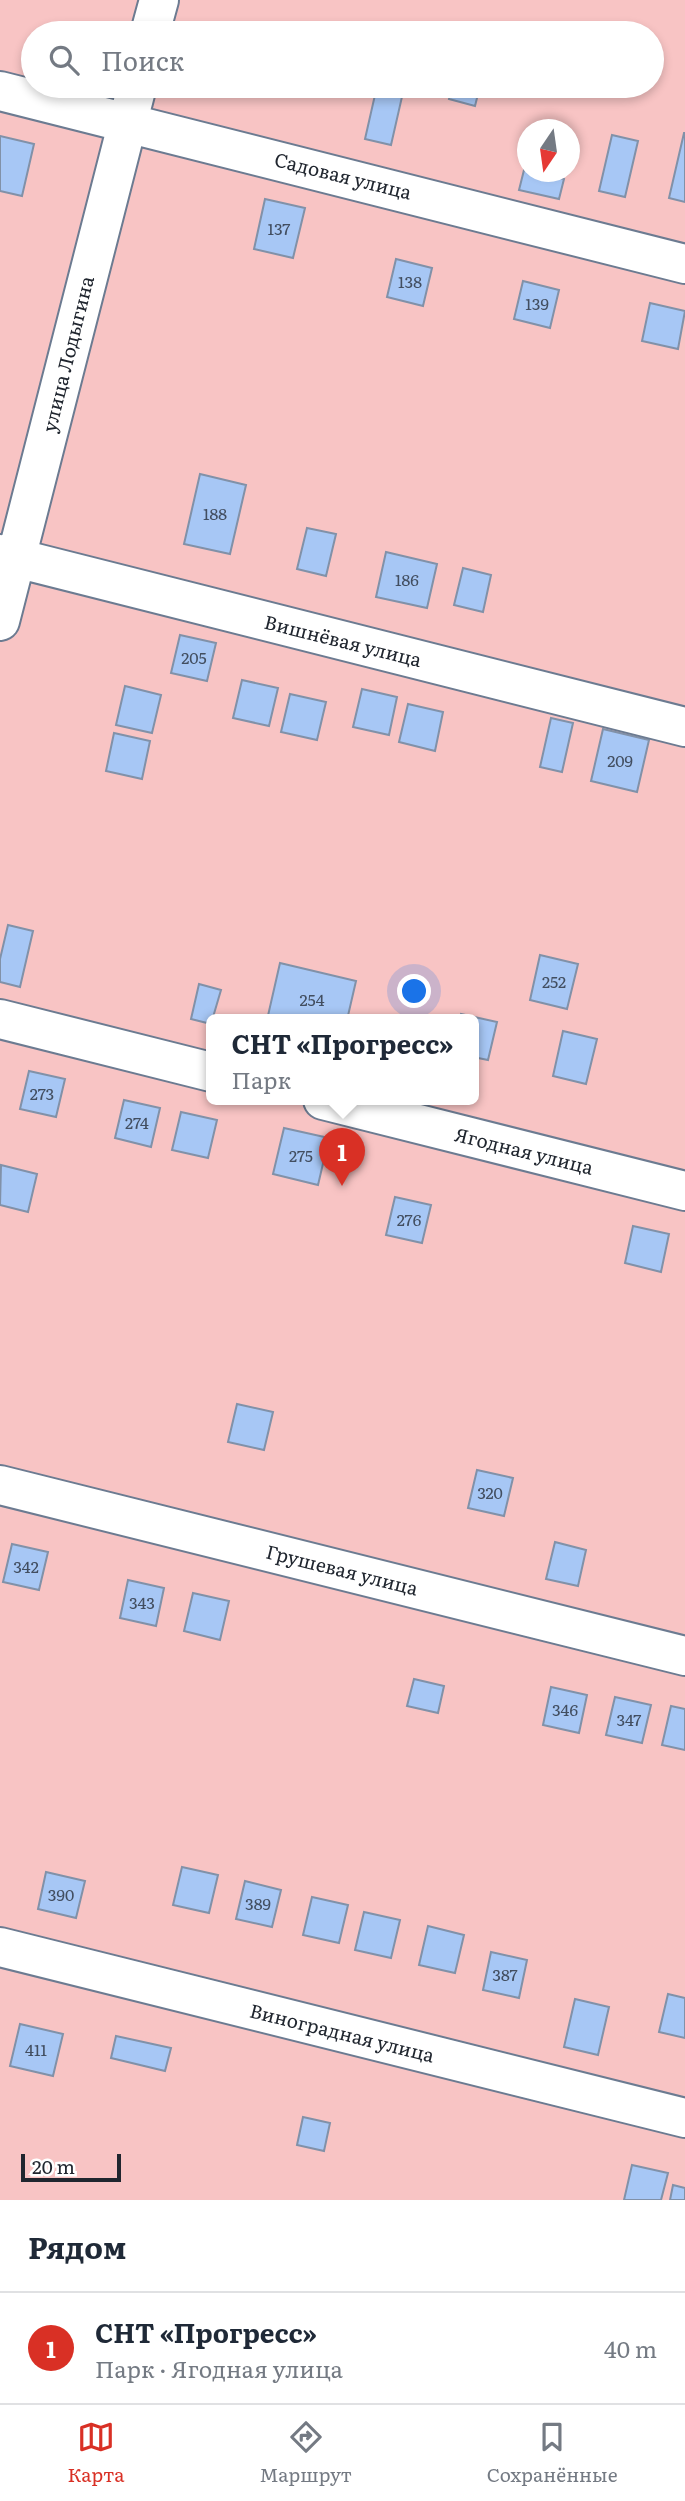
<!DOCTYPE html>
<html lang="ru">
<head>
<meta charset="utf-8">
<style>
  :root { --surface:#fff; --page:#f2f2f3; --text:#1f2937; --muted:#747a83; --line:#e0e1e3; --accent:#d93025 }
  body { margin:0; font-family:Literata,serif; background:var(--page); color:var(--text) }
  .compass { position:absolute; left:517px; top:119px; width:63px; height:63px; border-radius:50%; background:var(--surface); box-shadow:0 4px 10px #0003; rotate:193deg }
  .scale { position:absolute; left:21px; bottom:18px; width:100px; box-sizing:border-box; padding-left:7px; border:4px solid #20262f; border-top:0; font-size:19px; line-height:24px; white-space:nowrap; color:#20262f; -webkit-text-stroke:5px #fff; paint-order:stroke }
  .you { position:absolute; left:415px; top:992px; width:24px; height:24px; margin:-18px; border:5px solid #fff; border-radius:50%; background:#1a73e8; box-shadow:0 0 0 10px #1a73e833 }
  .badge { display:grid; place-items:center; width:46px; height:46px; border-radius:50%; background:var(--accent); color:#fff; font-size:23px; font-weight:700 }
  .pin { position:absolute; translate:-50% -58px; filter:drop-shadow(0 2px 4px #0008) }
  .pin::after { content:''; position:absolute; top:37px; width:24px; height:21px; background:inherit; clip-path:polygon(0 0,100% 0,50% 100%) }
  .popup { position:absolute; left:206px; top:1014px; width:273px; height:91px; box-sizing:border-box; display:grid; place-content:center; border-radius:10px; background:var(--surface); filter:drop-shadow(0 2px 5px #0005); font-size:23px; white-space:nowrap; color:var(--muted) }
  .popup b { font-size:26px; color:var(--text) }
  .popup::after { content:''; position:absolute; left:50%; top:100%; margin-left:-14px; border:14px solid transparent; border-top-color:var(--surface) }
  .list { margin:0; padding:0; list-style:none }
  h2 { display:flex; justify-content:space-between; align-items:center; height:91px; margin:0; padding:0 28px; font-size:30px }
  h2 small { font-size:23px; font-weight:400; color:var(--muted) }
  .list li { display:grid; grid-template-columns:46px 1fr auto; gap:21px; align-items:center; box-sizing:border-box; height:112px; padding:0 28px; border-top:2px solid var(--line) }
  .list b { display:block; font-size:26px; white-space:nowrap }
  .list p { margin:0; font-size:23px; white-space:nowrap; color:var(--muted) }
  .list em { font-size:23px; font-style:normal; color:var(--muted) }
  .icon { flex:none; width:38px; height:38px; fill:none; stroke:currentColor; stroke-width:2; stroke-linecap:round; stroke-linejoin:round }
  .map { position:relative; flex:none; width:685px; height:2200px; overflow:hidden }
  .search { position:absolute; background:var(--surface); box-shadow:0 4px 10px #0003; left:21px; right:21px; top:21px; height:77px; display:flex; align-items:center; gap:18px; box-sizing:border-box; padding:0 24px; border-radius:38px; color:var(--muted); font-size:26px }
  .sheet { height:203px; background:var(--surface) }
  nav { display:flex; justify-content:space-around; align-items:center; box-sizing:border-box; height:98px; border-top:2px solid var(--line); background:var(--surface); font-size:19px; color:var(--muted) }
  nav a { display:grid; justify-items:center; gap:4px }
  nav .on { color:var(--accent) }
  .map>svg:first-child { display:block }
  .green { fill:#f8c4c4; fill-rule:evenodd }
  .building { fill:#a7c7f5; stroke:#8191a8; stroke-width:2 }
  .lines { fill:none; stroke-linecap:round; stroke-linejoin:round }
  .minor-casing { stroke:#6c7b91; stroke-width:42 }
  .minor { stroke:#fff; stroke-width:38 }
  .labels { text-anchor:middle; stroke-width:5; stroke-linejoin:round; paint-order:stroke }
  .number-label { font-size:16px; fill:#424e60 }
  .street-label { font-size:19px; fill:#20262f; stroke:#fff }
</style>
</head>
<body>
<div class="map">
<svg width="685" height="2200" viewBox="0 0 685 2200">
  <rect width="100%" height="100%" fill="#d2e3fc"/>
  <path class="green" d="M0,0H685V2200H0ZM33,33H652V86H33ZM528,130H570V172H528ZM211,1020H473V1100H211Z"/>
  <path class="building" d="M377,86L404,88L391,145L365,139Z
    M452,86H480L475,106L449,99Z
    M684,133H685V202L669,198Z
    M612,135L638,141L625,197L599,191Z
    M0,136L34,144L22,196L0,191Z
    M524,170L564,179L559,199L519,190Z
    M265,199L305,208L293,258L254,249Z
    M396,259L432,268L423,306L387,297Z
    M523,281L559,290L550,328L514,319Z
    M650,303L685,311L678,349L642,341Z
    M200,474L246,485L230,554L184,544Z
    M307,528L336,534L326,576L297,569Z
    M386,552L437,564L427,608L376,597Z
    M463,568L491,575L483,612L454,605Z
    M180,635L216,643L207,681L171,673Z
    M242,680L278,688L269,726L233,718Z
    M125,686L161,695L152,733L116,725Z
    M362,689L397,697L389,735L353,727Z
    M290,694L326,702L317,740L281,732Z
    M408,704L443,712L435,751L399,742Z
    M551,718L573,723L562,772L540,767Z
    M603,729L649,740L637,792L591,781Z
    M114,733L150,741L142,779L106,771Z
    M8,925L33,931L20,987L0,982V959Z
    M540,955L578,964L567,1009L530,1000Z
    M280,963L356,981L347,1020H267Z
    M199,984L221,990L211,1024L191,1019Z
    M461,1014L497,1022L488,1060L473,1057V1020H459Z
    M563,1031L597,1039L586,1084L553,1076Z
    M29,1071L65,1079L56,1117L20,1109Z
    M124,1100L160,1108L151,1147L115,1138Z
    M181,1112L217,1120L208,1158L172,1150Z
    M284,1128L329,1138L318,1185L273,1174Z
    M1,1165L37,1174L28,1212L0,1205Z
    M395,1197L431,1205L422,1243L386,1235Z
    M633,1226L669,1234L661,1272L625,1263Z
    M237,1404L273,1412L264,1450L228,1442Z
    M477,1470L513,1478L504,1516L468,1508Z
    M555,1542L586,1550L578,1586L546,1579Z
    M12,1544L48,1552L39,1590L3,1582Z
    M128,1580L164,1588L156,1626L120,1618Z
    M193,1593L229,1601L220,1640L184,1631Z
    M414,1679L444,1686L438,1713L407,1706Z
    M551,1687L587,1695L579,1733L543,1725Z
    M615,1697L651,1705L642,1743L606,1735Z
    M671,1706L685,1709V1750L662,1745Z
    M182,1867L218,1875L209,1913L173,1905Z
    M46,1872L85,1881L76,1918L38,1909Z
    M245,1881L281,1890L272,1927L236,1919Z
    M312,1897L348,1905L339,1943L303,1935Z
    M364,1912L400,1920L391,1958L355,1950Z
    M428,1926L464,1935L455,1973L419,1965Z
    M491,1952L527,1960L519,1998L483,1990Z
    M668,1994L685,1998V2038L659,2032Z
    M575,1999L609,2007L598,2055L564,2047Z
    M20,2024L63,2034L53,2076L10,2066Z
    M116,2036L171,2048L165,2071L111,2058Z
    M303,2117L330,2123L324,2151L297,2145Z
    M632,2165L668,2173L661,2200H624Z
    M673,2185L685,2188V2200H670Z"/>
  <g class="lines">
    <defs>
      <path id="minor" d="M150,33L159,0
        M0,91L685,264
        M0,554L685,727
        M0,621L137,86
        M0,1019L211,1072
        M323,1100L685,1191
        M0,1485L685,1656
        M0,1947L685,2118"/>
    </defs>
    <use href="#minor" class="minor-casing"/>
    <use href="#minor" class="minor"/>
  </g>
  <g class="labels">
    <g class="number-label">
      <text x="279" y="235">137</text>
      <text x="410" y="288">138</text>
      <text x="537" y="310">139</text>
      <text x="215" y="520">188</text>
      <text x="407" y="586">186</text>
      <text x="194" y="664">205</text>
      <text x="620" y="767">209</text>
      <text x="554" y="988">252</text>
      <text x="312" y="1006">254</text>
      <text x="42" y="1100">273</text>
      <text x="137" y="1129">274</text>
      <text x="301" y="1162">275</text>
      <text x="409" y="1226">276</text>
      <text x="490" y="1499">320</text>
      <text x="26" y="1573">342</text>
      <text x="142" y="1609">343</text>
      <text x="565" y="1716">346</text>
      <text x="629" y="1726">347</text>
      <text x="61" y="1901">390</text>
      <text x="258" y="1910">389</text>
      <text x="505" y="1981">387</text>
      <text x="36" y="2056">411</text>
    </g>
    <g class="street-label">
      <text transform="translate(343 176) rotate(14)" y="7">Садовая улица</text>
      <text transform="translate(68 354) rotate(-76)" y="7">улица Лодыгина</text>
      <text transform="translate(343 641) rotate(14)" y="7">Вишнёвая улица</text>
      <text transform="translate(524 1151) rotate(14)" y="7">Ягодная улица</text>
      <text transform="translate(342 1570) rotate(14)" y="7">Грушевая улица</text>
      <text transform="translate(342 2033) rotate(14)" y="7">Виноградная улица</text>
    </g>
  </g>
</svg>
<svg class="compass" viewBox="-18 -18 36 36"><path d="M0-13l5 13h-10z" fill="#e53935"/><path d="M0 13l5-13h-10z" fill="#747a83"/></svg>
<div class="scale">20 m</div>
<div class="you"></div>
<div class="pin badge" style="left:342px;top:1186px">1</div>
<div class="popup"><b>СНТ «Прогресс»</b>Парк</div>
<div class="search"><svg class="icon" aria-label="search" viewBox="0 0 24 24"><circle cx="10" cy="10" r="6"/><path d="M15 15l6 6"/></svg>Поиск</div>
</div>
<section class="sheet">
<h2>Рядом<small></small></h2>
<ul class="list">
<li><span class="badge">1</span><div><b>СНТ «Прогресс»</b><p>Парк · Ягодная улица</p></div><em>40 m</em></li>
</ul>
</section>
<nav>
<a class="on"><svg class="icon" aria-label="map" viewBox="0 0 24 24"><path d="M3 6l6-2 6 2 6-2v14l-6 2-6-2-6 2zM9 4v14M15 6v14"/></svg>Карта</a>
<a><svg class="icon" aria-label="directions" viewBox="0 0 24 24"><path d="M12 3l9 9-9 9-9-9zM9 14v-3h6M13 9l2 2-2 2"/></svg>Маршрут</a>
<a><svg class="icon" aria-label="saved" viewBox="0 0 24 24"><path d="M7 4h10v16l-5-4-5 4z"/></svg>Сохранённые</a>
</nav>
</body>
</html>
